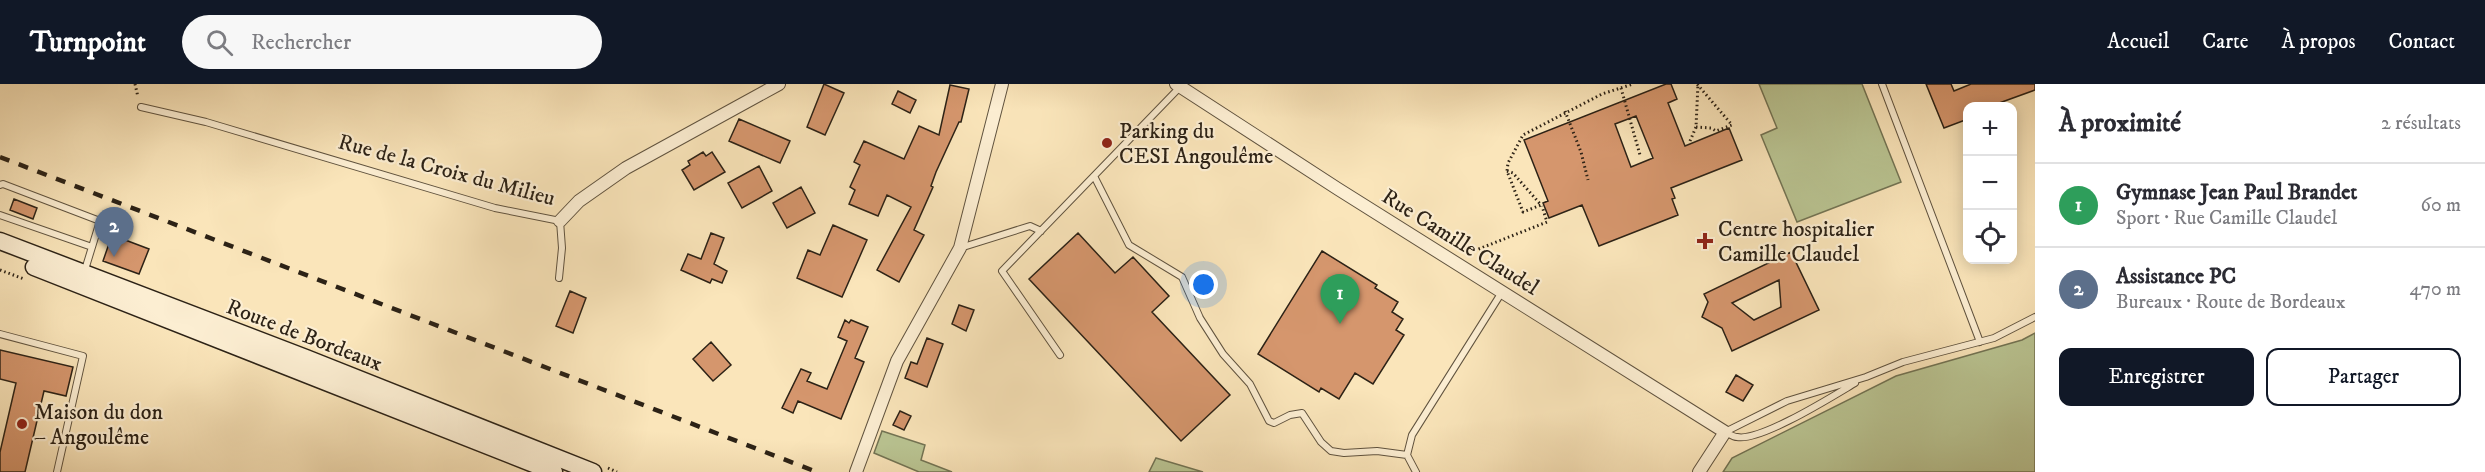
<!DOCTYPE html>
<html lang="fr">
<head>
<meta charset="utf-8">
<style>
  :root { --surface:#fff; --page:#f7f7f7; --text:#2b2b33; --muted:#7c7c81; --line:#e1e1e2; --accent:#111827 }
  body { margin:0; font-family:"IM FELL DW Pica",serif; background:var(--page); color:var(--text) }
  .controls { position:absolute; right:18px; top:18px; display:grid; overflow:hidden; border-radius:12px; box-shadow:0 3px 15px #0003 }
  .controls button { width:54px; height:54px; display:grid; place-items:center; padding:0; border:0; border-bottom:2px solid var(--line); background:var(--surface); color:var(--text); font:30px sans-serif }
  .you { position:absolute; left:1204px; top:201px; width:21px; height:21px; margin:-15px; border:4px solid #fff; border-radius:50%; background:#1a73e8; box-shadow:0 0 0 9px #1a73e833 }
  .badge { display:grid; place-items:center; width:39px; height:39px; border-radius:50%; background:var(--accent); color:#fff; font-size:20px; font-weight:700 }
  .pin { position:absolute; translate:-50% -50px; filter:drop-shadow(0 2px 3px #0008) }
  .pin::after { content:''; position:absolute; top:32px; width:21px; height:18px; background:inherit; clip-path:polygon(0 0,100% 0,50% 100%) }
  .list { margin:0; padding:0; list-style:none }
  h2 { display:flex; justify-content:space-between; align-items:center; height:78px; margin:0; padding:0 24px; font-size:26px }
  h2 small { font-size:20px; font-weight:400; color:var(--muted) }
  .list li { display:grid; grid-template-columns:39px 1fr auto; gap:18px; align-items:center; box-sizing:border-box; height:84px; padding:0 24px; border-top:2px solid var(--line) }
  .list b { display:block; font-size:22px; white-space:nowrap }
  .list p { margin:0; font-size:20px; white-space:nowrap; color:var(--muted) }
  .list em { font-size:20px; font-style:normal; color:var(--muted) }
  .actions { display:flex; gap:12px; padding:18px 24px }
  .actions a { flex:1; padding:14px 0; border:2px solid var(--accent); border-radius:12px; text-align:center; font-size:21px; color:var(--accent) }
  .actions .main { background:var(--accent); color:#fff }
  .icon { flex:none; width:33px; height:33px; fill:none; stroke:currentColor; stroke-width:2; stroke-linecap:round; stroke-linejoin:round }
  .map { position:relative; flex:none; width:2035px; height:388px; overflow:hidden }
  header { display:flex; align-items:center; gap:36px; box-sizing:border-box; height:84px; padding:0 30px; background:var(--accent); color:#fff }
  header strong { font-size:28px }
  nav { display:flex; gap:33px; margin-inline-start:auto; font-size:21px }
  .search { width:420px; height:54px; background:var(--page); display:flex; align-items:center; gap:15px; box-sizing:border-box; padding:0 21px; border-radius:33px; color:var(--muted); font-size:22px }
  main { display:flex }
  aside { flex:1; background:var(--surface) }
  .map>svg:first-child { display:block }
  .green { fill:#bac593; stroke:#737454; stroke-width:1.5 }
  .building { fill:#d5966d; stroke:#2c2216; stroke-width:1.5; fill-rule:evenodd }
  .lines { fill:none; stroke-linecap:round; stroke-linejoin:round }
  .lane-casing { stroke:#60533f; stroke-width:8 }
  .street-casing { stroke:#60533f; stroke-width:14 }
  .secondary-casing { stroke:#2c2216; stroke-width:19 }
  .path { stroke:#2c2216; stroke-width:3; stroke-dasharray:1.5 3; stroke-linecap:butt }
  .lane { stroke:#fceed2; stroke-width:6 }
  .street { stroke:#fceed2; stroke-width:12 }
  .secondary { stroke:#fceed2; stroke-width:16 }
  .rail { stroke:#2c2216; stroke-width:4.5; stroke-dasharray:10 10; stroke-linecap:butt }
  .poi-dot { fill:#8f2418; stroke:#fceed2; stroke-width:2 }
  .labels { text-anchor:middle; stroke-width:4.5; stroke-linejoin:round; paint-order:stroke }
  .poi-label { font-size:22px; fill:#2c2216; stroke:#fceed2; text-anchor:start }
  .street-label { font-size:22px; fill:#2c2216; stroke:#fceed2 }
</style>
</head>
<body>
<header>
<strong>Turnpoint</strong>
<div class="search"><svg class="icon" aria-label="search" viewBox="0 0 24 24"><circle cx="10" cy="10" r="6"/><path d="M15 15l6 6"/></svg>Rechercher</div>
<nav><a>Accueil</a><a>Carte</a><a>À propos</a><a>Contact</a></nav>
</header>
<main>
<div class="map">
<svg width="2035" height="388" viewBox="0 0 2035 388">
  <rect width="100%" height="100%" fill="#fae5ba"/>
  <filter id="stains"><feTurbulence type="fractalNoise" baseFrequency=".00333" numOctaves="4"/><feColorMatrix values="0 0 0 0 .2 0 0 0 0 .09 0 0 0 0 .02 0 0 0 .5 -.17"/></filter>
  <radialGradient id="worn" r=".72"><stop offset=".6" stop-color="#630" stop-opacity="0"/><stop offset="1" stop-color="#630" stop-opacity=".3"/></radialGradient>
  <path class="green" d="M1759,0H1862L1901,98L1797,138L1761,51L1777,44Z
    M2035,249V388H1723L1732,374L1896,292L2022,256Z
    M882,347L925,361L921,376L952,388H919L874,369Z
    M1156,374L1203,388H1149Z"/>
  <path class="building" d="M824,0L844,9L825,51L807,43Z
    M1666,0H1671L1677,15L1668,19L1685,62L1729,44L1742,76L1671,104L1675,114L1672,115L1678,131L1599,162L1582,121L1549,134L1543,119L1548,117L1524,56ZM1636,32L1653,74L1631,83L1615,40Z
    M1926,0H1951L1954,7L1971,0H2035V6L1991,22H1968V35L1944,44Z
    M950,1L969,5L961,38H959L936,88L931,102L933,103L914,146L924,151L899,198L877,186L911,123L887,111L878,132L849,120L855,106L850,103L860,81L854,78L864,57L904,75L919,42L939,51Z
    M898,7L916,16L910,29L892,20Z
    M739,35L790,57L780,79L729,57Z
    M703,68L706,72L712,68L725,88L694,106L682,86L690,81L688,77Z
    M759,82L772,107L742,124L728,99Z
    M801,103L815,129L787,144L773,119Z
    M14,115L37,124L33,135L10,126Z
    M833,141L867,156L842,213L797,194L808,166L820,171Z
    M711,149L724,154L714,180L727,187L722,199L712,195L710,199L681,186L688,170L701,175Z
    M1078,149L1115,189L1133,173L1169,212L1152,228L1230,311L1181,357L1029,195Z
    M112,151L149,165L139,190L103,177Z
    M1322,167L1377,201L1375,204L1398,218L1392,228L1403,235L1396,246L1404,251L1373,300L1355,289L1339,315L1321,304L1319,308L1258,270Z
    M1791,168L1819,226L1732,267L1722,244L1702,233L1708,218L1704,210ZM1779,196L1781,223L1754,236L1732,219Z
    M570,207L586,214L573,249L556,242Z
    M959,221L974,226L966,247L952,240Z
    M845,236L849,239L851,236L868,243L855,274L864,278L841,335L798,317L793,329L782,324L801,285L811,289L807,297L827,305L847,257L838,253Z
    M927,254L943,260L927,303L905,294L911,278L917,280Z
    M711,258L731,281L713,297L693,275Z
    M0,266L73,283L66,312L44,307L25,388H0V368L16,299L0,295Z
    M1736,291L1753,301L1743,317L1726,308Z
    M900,327L911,332L904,346L893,341Z"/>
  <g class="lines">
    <defs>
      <path id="lane" d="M1882,0L1980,258
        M141,23L206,38L495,124L560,137L562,164L559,194
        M1094,92L1129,161L1182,193L1200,234L1223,270L1250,300L1269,337L1274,339L1290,331L1302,329L1321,358L1331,367L1344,369L1377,367L1407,371
        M0,101L3,100L100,137L84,189
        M0,131L92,163
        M960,164L1030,142L1041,147
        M0,250L83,272L57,388
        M1060,271L1002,187L1180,3
        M1725,348L1787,317L1866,293L1903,278L1994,254L2035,233
        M1725,348C1728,349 1733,353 1737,353C1760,358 1833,312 1855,299
        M1416,388L1407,371L1412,351L1502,208"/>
      <path id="street" d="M1176,0L1338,105L1725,348L1699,388
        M560,137L579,117L626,84L779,0
        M856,388L897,277L960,164L1002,0"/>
      <path id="secondary" d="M0,157L306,274L593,388
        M34,183L554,388"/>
    </defs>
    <use href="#lane" class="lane-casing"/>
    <use href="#street" class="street-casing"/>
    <use href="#secondary" class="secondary-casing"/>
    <path class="path" d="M135,0L138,13
      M1621,4L1640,71
      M1565,27L1581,68L1588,96
      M1696,43L1711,44L1716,47L1732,41L1697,0
      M1690,57L1696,43L1698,0
      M1507,87L1513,89L1541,121L1523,128L1507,87L1508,79L1523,51L1602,10L1633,0
      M1466,170L1547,138L1542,122
      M0,186L24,195
      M608,384L617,388"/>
    <use href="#lane" class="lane"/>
    <use href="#street" class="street"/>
    <use href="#secondary" class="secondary"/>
    <path class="rail" d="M0,73L817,388"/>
  </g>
  <g class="poi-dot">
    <circle cx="1107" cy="59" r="6"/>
    <path d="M1702 148h6v6h6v6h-6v6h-6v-6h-6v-6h6z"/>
    <circle cx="22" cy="340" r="6"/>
  </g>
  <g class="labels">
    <g class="poi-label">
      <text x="1119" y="54">Parking du<tspan x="1119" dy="25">CESI Angoulême</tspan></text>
      <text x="1718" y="152">Centre hospitalier<tspan x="1718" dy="25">Camille Claudel</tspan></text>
      <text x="34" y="335">Maison du don<tspan x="34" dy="25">– Angoulême</tspan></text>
    </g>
    <g class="street-label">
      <text transform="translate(447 85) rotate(15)" y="8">Rue de la Croix du Milieu</text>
      <text transform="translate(1461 157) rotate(32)" y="8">Rue Camille Claudel</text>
      <text transform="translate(305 250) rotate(21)" y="8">Route de Bordeaux</text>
    </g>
  </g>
  <rect width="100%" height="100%" filter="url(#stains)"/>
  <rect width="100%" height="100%" fill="url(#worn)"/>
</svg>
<div class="controls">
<button>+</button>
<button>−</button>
<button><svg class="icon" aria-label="locate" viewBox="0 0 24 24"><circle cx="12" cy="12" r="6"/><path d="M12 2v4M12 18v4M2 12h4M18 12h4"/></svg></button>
</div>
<div class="you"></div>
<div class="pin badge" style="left:1340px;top:240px;background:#2e9e5b">1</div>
<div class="pin badge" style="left:114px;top:173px;background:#5c6f8a">2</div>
</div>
<aside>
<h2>À proximité<small>2 résultats</small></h2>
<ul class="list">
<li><span class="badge" style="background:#2e9e5b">1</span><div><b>Gymnase Jean Paul Brandet</b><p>Sport · Rue Camille Claudel</p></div><em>60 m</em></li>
<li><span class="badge" style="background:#5c6f8a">2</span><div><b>Assistance PC</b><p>Bureaux · Route de Bordeaux</p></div><em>470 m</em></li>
</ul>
<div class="actions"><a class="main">Enregistrer</a><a>Partager</a></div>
</aside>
</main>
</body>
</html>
